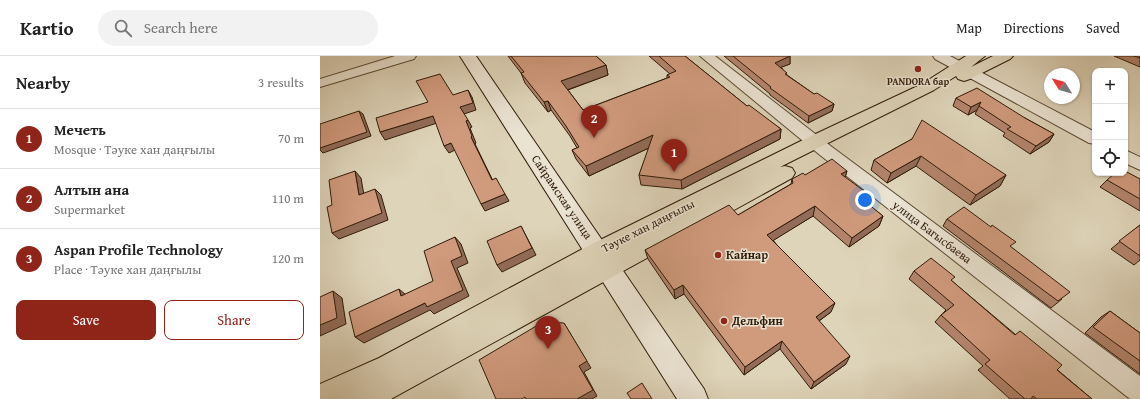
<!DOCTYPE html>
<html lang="en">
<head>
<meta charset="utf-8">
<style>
  :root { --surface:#fff; --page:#f2f2f2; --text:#222; --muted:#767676; --line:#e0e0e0; --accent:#8f2418 }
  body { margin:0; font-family:"Gentium Book Plus",serif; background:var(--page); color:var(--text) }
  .controls { position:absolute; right:12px; top:12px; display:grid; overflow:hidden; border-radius:8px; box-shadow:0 1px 3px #0004 }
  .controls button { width:36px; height:36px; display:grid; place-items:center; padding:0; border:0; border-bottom:1px solid var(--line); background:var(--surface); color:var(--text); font:20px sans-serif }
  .compass { position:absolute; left:724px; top:12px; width:36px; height:36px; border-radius:50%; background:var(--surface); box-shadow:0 1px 3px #0004; rotate:307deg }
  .you { position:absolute; left:545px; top:144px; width:14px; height:14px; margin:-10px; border:3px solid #fff; border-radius:50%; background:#1a73e8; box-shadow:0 0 0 6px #1a73e833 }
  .badge { display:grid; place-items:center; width:26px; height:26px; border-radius:50%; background:var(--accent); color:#fff; font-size:13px; font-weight:700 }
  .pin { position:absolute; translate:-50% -33px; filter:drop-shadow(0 1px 2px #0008) }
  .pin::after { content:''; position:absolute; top:21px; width:14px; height:12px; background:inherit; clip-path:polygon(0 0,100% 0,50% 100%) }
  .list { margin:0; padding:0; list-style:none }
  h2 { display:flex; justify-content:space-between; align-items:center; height:52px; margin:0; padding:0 16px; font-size:17px }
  h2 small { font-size:13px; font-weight:400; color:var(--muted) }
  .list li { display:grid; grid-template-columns:26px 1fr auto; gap:12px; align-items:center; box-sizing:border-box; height:60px; padding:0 16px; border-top:1px solid var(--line) }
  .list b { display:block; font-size:15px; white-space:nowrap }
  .list p { margin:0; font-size:13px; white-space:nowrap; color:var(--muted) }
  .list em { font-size:13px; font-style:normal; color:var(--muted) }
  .actions { display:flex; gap:8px; padding:12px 16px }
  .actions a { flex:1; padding:9px 0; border:1px solid var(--accent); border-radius:8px; text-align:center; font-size:14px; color:var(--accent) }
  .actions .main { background:var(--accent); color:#fff }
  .icon { flex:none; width:22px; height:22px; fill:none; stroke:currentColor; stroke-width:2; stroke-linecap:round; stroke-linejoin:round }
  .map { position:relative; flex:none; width:820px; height:343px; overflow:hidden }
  header { display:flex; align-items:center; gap:24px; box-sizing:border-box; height:56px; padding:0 20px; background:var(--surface); border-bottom:1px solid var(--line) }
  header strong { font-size:19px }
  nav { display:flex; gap:22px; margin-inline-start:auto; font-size:14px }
  .search { width:280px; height:36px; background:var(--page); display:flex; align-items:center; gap:10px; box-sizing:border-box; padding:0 14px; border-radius:22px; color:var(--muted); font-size:15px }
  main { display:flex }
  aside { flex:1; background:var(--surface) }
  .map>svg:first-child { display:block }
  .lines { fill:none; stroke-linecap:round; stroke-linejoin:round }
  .minor-casing { stroke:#5c4934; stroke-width:2 }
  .secondary-casing { stroke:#301b08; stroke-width:2 }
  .primary-casing { stroke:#301b08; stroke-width:2 }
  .minor { fill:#eae3d2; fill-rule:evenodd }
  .secondary { fill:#eae3d2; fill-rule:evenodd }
  .primary { fill:#ded4b9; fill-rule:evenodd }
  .wall { fill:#b3846c; stroke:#301b08 }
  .shaded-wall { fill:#926c58; stroke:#301b08 }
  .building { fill:#d09a7d; stroke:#301b08 }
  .poi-dot { fill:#8f2418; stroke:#eae3d2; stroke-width:1.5 }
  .labels { text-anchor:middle; stroke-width:3; stroke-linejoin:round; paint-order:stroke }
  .far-poi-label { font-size:10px; font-weight:bold; fill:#301b08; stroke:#eae3d2 }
  .street-label { font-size:12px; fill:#301b08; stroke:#eae3d2 }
  .poi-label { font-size:12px; font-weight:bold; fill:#301b08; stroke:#eae3d2; text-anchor:start }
</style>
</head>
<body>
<header>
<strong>Kartio</strong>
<div class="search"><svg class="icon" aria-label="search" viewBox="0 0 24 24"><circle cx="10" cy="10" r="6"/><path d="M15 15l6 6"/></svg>Search here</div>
<nav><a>Map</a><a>Directions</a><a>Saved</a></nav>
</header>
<main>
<aside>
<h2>Nearby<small>3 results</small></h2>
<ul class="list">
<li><span class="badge">1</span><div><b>Мечеть</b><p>Mosque · Тәуке хан даңғылы</p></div><em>70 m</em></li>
<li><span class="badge">2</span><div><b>Алтын ана</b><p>Supermarket</p></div><em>110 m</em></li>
<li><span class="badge">3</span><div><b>Aspan Profile Technology</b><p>Place · Тәуке хан даңғылы</p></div><em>120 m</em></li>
</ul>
<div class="actions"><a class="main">Save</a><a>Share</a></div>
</aside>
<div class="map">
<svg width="820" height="343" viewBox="0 0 820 343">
  <rect width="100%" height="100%" fill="#ded4b9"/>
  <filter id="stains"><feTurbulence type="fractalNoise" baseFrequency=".005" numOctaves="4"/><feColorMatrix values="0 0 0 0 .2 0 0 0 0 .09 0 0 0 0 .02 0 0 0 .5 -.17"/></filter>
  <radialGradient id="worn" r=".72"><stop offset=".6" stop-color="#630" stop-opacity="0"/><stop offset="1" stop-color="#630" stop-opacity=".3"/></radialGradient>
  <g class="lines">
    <defs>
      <path id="minor" d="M75,0H96L94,3L0,31V23Z
        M380,0H395L512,91L820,320V343H810L500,99Z
        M613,0H630L775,76V88L769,87L615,3Z
        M805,94L820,101V114L805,107Z"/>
      <path id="secondary" d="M140,0H156L384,333L388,343H357Z"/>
      <path id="primary" d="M646,0H665L651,11L673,0H693L690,3L650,23L644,25L638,23L636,20L614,34L460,111L465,110L472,112L475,117L472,122L71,343H0V328L59,302L270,189L487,82L602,28Z"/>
    </defs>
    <use href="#minor" class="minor-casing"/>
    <use href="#secondary" class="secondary-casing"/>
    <use href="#primary" class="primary-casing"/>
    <use href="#minor" class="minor"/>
    <use href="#secondary" class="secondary"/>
    <use href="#primary" class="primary"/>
  </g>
  <path class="wall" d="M188,0H276L286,9L288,19L248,34L263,54L347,22V19L350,18L329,0H365L427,50L461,73L460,83L362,133L321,129L319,119L329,92L269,120L256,103L252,94L257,92L250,80L231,54L228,56L205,27L201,17Z
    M404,0H470V8L461,11L467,19L494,38L514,48L512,55L488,67L450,39V38Z
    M794,0H820V11Z
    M636,42L705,62L734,78L729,86L710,98L683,80L685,77L655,58L657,54L648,59L633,50Z
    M592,83L686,119L680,130L650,149L596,110L567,127L551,114L554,104Z
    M527,115L525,121L541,143L563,160L559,170L529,191L493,160L453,184L511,256L499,265L526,308L491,333L460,293L424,319L364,238L355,243L328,203L325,194L418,159L471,128L472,123L485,119Z
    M820,123V155L780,131L787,124Z
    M627,163L691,191L742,243L731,252L623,170Z
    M820,169V204L814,209L791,193Z
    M594,215L632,225L772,343H690L658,314L663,310L615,266L621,259L626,254L589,223Z
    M790,255L820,277V318L765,277L781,261Z"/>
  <path class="shaded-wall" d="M470,0V8L454,14L455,7Z
    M286,9L288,19L244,35L241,25Z
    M148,34L152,41L156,54L144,58L140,51Z
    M228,45L231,54L228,56L224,46Z
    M661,46L657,54L648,59L651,51Z
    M514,48L512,55L488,67L489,60Z
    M39,55L43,58L51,80L3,97L0,94V92Z
    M113,60L117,67L65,84L60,76Z
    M148,64L152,71L150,72L156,87L155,88L176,131L172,124L151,81L146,65Z
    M461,73L460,83L362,133L361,124Z
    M734,78L729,86L710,98L716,90Z
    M333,79L335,89L269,120L266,110Z
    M131,87L135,94L129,97L124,90Z
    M601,100L596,110L567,127L571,117Z
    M35,115L41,122L45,145L39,139Z
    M527,115L524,125L521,118Z
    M686,119L680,130L650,149L656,139Z
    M55,133L61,139L68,164L19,183L12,177Z
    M544,135L540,145L537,139Z
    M185,138L189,145L165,155L161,148Z
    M495,150L493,160L446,189L447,179Z
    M563,160L559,170L529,191L532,182Z
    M201,170L216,199L182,216L177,209Z
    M135,181L141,188L148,207L137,212L149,240L114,258L110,254L44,287L35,281L105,247L131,205Z
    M363,229L364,238L355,243L354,234Z
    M79,233L86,239L81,240Z
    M13,235L22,242L26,268L0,280V269Z
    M515,247L511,256L493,269L496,261Z
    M244,267L271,312L264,316L277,340L272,343H257L259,310Z
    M462,285L460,293L424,319L425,311Z
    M530,300L526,308L491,333L494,326Z"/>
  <path class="building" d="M191,0H276L286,9L241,25L263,54L350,21L347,19L356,15L339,0H365L427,50L429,49L461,73L361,124L319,119L333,79L266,110L252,94L259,91L246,70L228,45L224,46L201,17L204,16Z
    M413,0H470L455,7L467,17L465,18L494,38L497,37L514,48L489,60L450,32L451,31Z
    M814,0H820V2Z
    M120,18L133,39L148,34L153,47L140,51L148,64L146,65L152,80L151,81L172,124L176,122L185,138L161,148L131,87L124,90L113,60L60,76L56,62L108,46L96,25Z
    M657,32L705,62L734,78L716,90L687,73L691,71L659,50L661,46L651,51L636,42Z
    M39,55L47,76L0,92V68Z
    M602,64L686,119L656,139L601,100L571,117L554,104L592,83Z
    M512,103L527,115L521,118L544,135L537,139L563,160L532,182L495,150L447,179L515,247L496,261L530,300L494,326L462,285L425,311L363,229L354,234L325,194L409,149L418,159L473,127L472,123L483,117L485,119Z
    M35,115L39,139L55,133L62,157L12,177L7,151L12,149L9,124Z
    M805,115L820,123V143L787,124L795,117H805Z
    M644,151L671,171L672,169L696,186L690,190L750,236L738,245L627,163Z
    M820,169V200L799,185Z
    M201,170L212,192L177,209L167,185Z
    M135,181L142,200L131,205L143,234L107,251L105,247L35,281L29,256L79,233L81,240L113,225L104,195Z
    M611,202L635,221L631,224L695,279L700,275L742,309L737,314L772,343H717L713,340L711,343H705L665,308L670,304L621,259L634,249L594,215Z
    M13,235L17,262L0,269V241Z
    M790,255L820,277V305L773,271Z
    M223,266L244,267L267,305L259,310L273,334L257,343H206L205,341L202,343H176L159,304Z
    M322,327L332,343H311L307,337Z"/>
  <g class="poi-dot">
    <circle cx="598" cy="13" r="4"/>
    <circle cx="398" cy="199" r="4"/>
    <circle cx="404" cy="265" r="4"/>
  </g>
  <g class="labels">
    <g class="far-poi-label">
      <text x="598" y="29">PANDORA бар</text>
    </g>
    <g class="street-label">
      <text transform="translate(242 141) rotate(56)" y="4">Сайрамская улица</text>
      <text transform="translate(328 170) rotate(-27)" y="4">Тәуке хан даңғылы</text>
      <text transform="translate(612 176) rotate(37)" y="4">улица Багысбаева</text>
    </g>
    <g class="poi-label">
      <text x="406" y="203">Кайнар</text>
      <text x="412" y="269">Дельфин</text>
    </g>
  </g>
  <rect width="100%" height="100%" filter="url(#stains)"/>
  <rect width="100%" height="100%" fill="url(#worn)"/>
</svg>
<div class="controls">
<button>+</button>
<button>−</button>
<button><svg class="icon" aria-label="locate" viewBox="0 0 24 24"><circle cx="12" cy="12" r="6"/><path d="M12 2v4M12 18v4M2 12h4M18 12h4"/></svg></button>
</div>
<svg class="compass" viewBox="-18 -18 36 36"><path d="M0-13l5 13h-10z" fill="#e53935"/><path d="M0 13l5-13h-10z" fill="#767676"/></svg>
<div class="you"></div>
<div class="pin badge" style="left:354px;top:116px">1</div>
<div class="pin badge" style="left:274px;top:82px">2</div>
<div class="pin badge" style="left:228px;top:293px">3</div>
</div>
</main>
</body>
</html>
